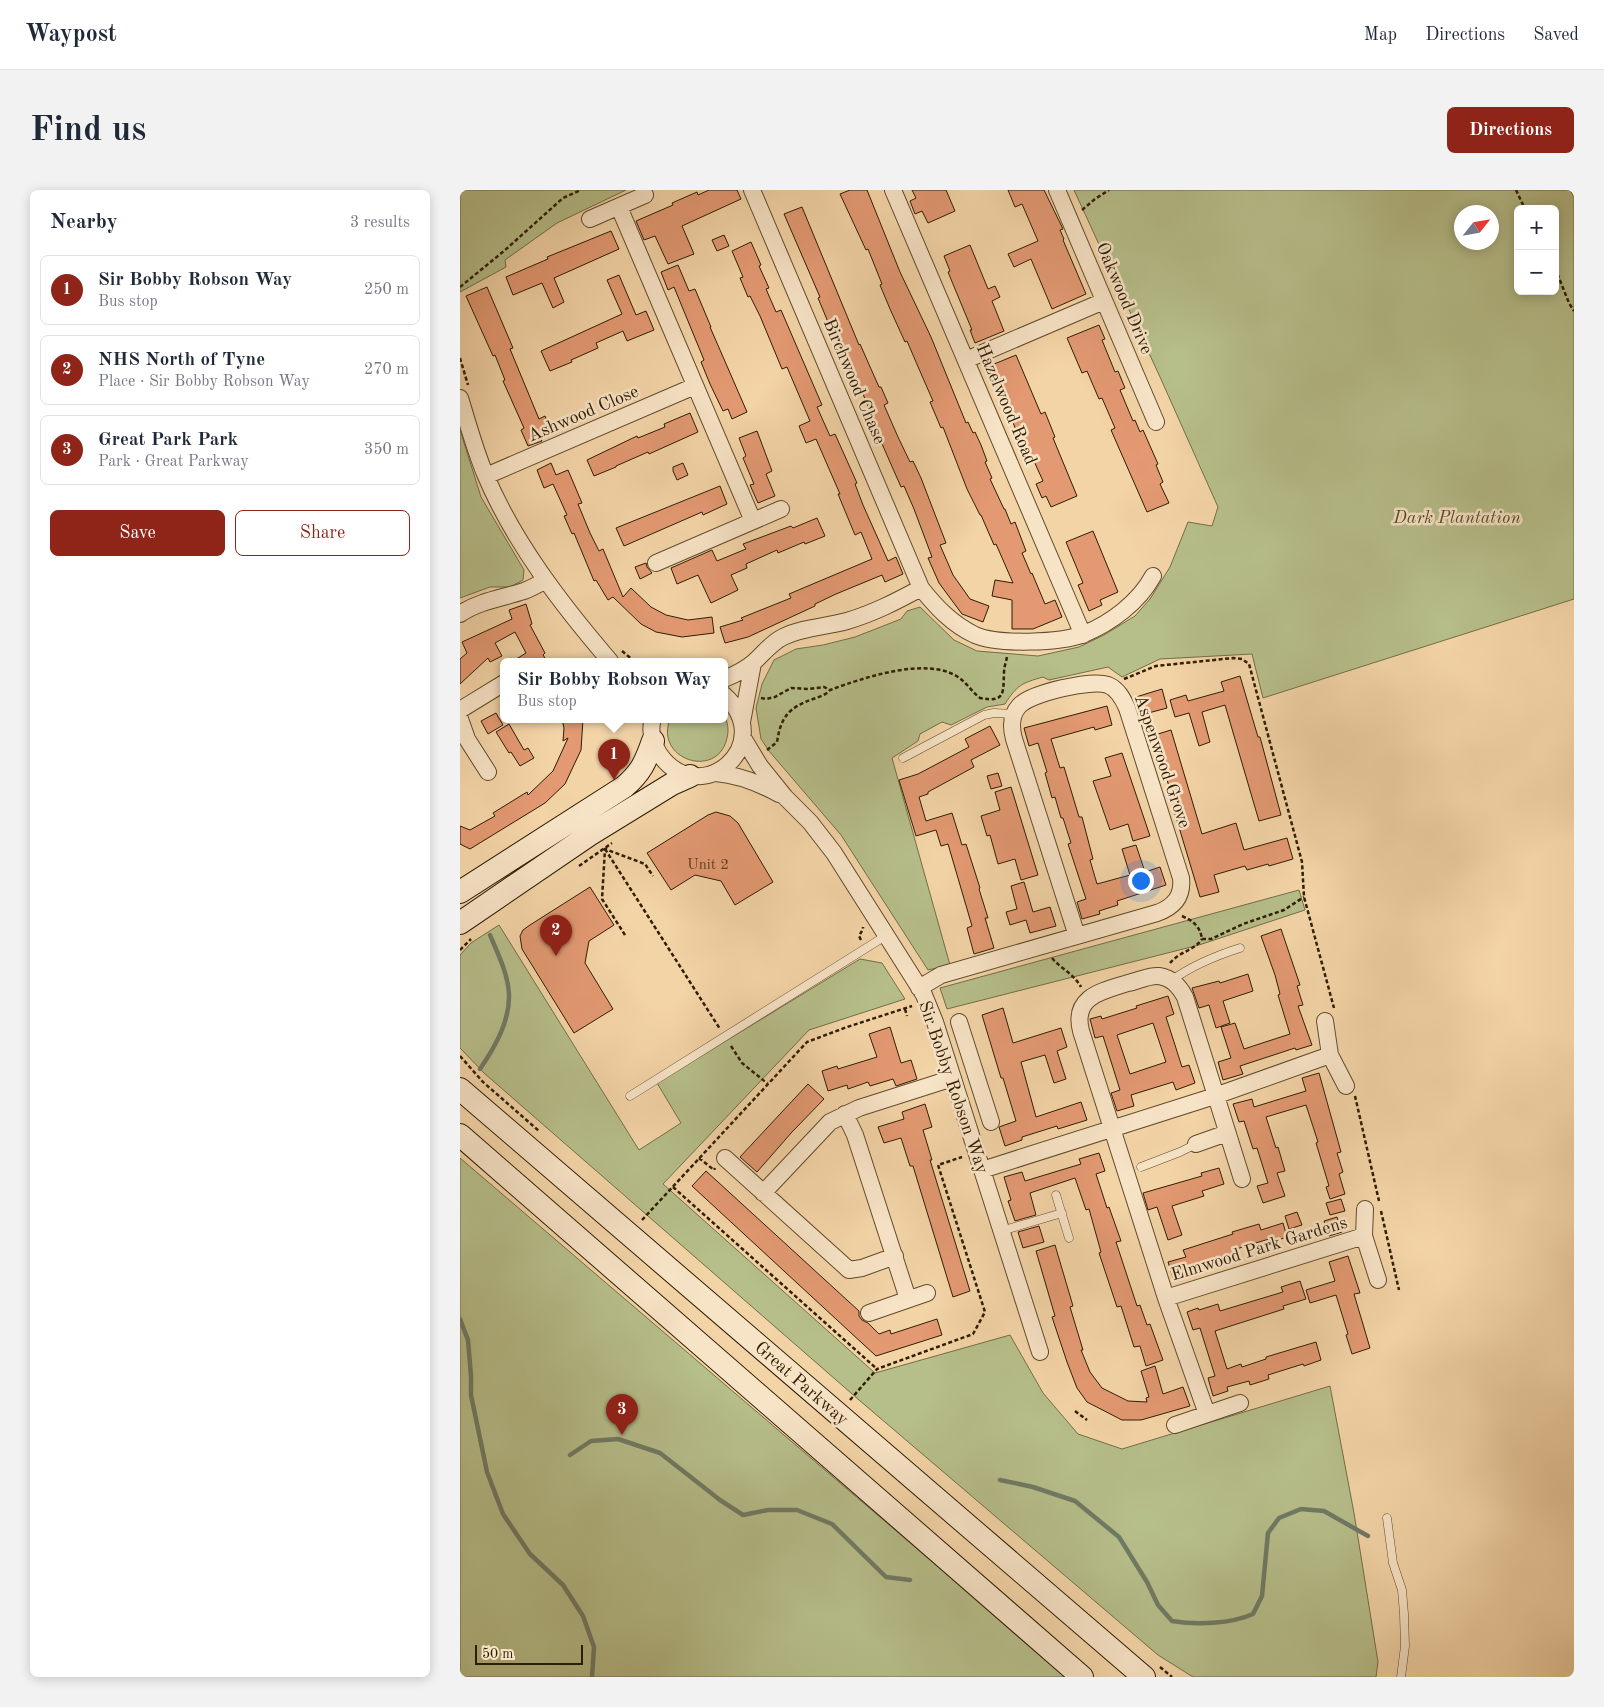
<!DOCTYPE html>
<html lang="en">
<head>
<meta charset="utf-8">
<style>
  :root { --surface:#fff; --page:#f2f2f3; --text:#1f2937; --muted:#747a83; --line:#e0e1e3; --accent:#8f2418 }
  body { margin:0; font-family:"Old Standard TT",serif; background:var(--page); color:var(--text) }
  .controls { position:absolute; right:15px; top:15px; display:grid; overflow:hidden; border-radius:8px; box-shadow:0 2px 12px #0003 }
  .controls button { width:45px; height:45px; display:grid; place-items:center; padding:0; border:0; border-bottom:1px solid var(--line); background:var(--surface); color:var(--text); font:25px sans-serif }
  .compass { position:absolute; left:994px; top:15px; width:45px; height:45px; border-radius:50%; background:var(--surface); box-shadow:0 2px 12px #0003; rotate:59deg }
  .scale { position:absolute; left:15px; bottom:12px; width:108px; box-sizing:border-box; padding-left:5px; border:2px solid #2f1d02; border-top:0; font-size:14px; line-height:18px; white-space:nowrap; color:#2f1d02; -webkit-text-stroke:4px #f7e3c6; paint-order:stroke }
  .you { position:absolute; left:680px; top:690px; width:18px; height:18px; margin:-12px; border:4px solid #fff; border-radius:50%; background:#1a73e8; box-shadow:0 0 0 8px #1a73e833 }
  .badge { display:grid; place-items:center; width:32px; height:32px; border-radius:50%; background:var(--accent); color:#fff; font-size:16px; font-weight:700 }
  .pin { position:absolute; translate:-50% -41px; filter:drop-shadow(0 1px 2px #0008) }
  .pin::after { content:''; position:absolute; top:26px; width:18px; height:15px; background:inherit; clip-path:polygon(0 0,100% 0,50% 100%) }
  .popup { position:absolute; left:40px; top:468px; width:228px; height:65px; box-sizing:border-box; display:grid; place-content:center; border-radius:8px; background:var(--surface); filter:drop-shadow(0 1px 4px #0005); font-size:16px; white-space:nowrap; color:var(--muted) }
  .popup b { font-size:19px; color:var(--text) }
  .popup::after { content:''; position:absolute; left:50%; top:100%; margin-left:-10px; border:10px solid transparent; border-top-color:var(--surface) }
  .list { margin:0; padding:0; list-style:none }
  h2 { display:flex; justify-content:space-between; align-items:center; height:65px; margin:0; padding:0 20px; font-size:21px }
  h2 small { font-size:16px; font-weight:400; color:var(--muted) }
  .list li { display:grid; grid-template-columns:32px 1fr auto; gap:15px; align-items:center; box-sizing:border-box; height:70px; margin:0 10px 10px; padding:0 10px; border:1px solid var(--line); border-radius:8px }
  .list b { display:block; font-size:19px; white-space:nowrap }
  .list p { margin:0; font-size:16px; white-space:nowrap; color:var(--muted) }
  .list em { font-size:16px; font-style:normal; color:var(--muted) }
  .actions { display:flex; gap:10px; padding:15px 20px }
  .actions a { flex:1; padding:11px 0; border:1px solid var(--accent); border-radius:8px; text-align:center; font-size:18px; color:var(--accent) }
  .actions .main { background:var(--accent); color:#fff }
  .map { position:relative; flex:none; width:1114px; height:1487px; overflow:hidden; border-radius:8px }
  header { display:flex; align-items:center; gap:30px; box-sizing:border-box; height:70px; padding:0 25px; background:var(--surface); border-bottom:1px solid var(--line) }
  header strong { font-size:24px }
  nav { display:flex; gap:28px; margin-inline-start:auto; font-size:18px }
  .intro { display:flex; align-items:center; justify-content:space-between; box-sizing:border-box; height:120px; padding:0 30px }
  h1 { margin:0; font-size:35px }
  .button { padding:12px 22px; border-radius:8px; background:var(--accent); color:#fff; font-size:18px; font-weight:700 }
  main { display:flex; gap:30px; padding:0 30px }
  aside { flex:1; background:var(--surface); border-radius:8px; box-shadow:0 2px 12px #0003 }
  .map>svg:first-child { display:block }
  .green { fill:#b6be8a; stroke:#726e46; fill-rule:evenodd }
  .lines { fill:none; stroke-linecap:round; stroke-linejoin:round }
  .stream { stroke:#707a64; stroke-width:4.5 }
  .building { fill:#e39972; stroke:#2f1d02; fill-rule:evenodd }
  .lane-casing { stroke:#604b2b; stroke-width:9 }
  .street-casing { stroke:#604b2b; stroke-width:18 }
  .secondary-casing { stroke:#2f1d02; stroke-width:24 }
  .path { stroke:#2f1d02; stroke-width:2.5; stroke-dasharray:4 2.5; stroke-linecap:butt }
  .lane { stroke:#f7e3c6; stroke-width:8 }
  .street { stroke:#f7e3c6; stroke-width:16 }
  .secondary { stroke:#f7e3c6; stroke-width:22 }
  .labels { text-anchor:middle; stroke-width:5; stroke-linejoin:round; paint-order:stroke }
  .number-label { font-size:15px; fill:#5c3c1e }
  .street-label { font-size:18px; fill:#2f1d02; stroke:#f7e3c6 }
  .park-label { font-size:18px; font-style:italic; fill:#584d2b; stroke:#f7e3c6 }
</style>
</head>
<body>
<header>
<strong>Waypost</strong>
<nav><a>Map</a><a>Directions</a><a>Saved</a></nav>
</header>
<div class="intro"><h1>Find us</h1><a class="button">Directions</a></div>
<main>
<aside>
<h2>Nearby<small>3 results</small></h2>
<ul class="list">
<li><span class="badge">1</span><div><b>Sir Bobby Robson Way</b><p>Bus stop</p></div><em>250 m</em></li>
<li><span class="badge">2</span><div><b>NHS North of Tyne</b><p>Place · Sir Bobby Robson Way</p></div><em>270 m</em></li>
<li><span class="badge">3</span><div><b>Great Park Park</b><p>Park · Great Parkway</p></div><em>350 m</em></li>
</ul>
<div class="actions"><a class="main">Save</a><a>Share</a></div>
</aside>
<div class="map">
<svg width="1114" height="1487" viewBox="0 0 1114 1487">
  <rect width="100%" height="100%" fill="#f3d4a7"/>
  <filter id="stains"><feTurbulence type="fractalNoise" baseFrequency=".004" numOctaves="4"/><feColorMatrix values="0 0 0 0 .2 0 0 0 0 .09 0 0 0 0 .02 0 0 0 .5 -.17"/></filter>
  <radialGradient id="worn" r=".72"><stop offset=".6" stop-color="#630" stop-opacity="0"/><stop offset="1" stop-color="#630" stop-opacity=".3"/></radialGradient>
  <path class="green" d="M0,0H166L97,33L45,70L46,77L0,102Z
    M614,0H1110L1114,7V409L803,508L792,464L700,469L662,487L648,477L589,490L583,487C562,493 557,495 545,514L527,517L491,535L482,532L460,544L458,551L432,568L490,775L468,780L381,645L309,561L301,549L296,518L302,494L314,470L336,459L363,455L395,447L441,429L447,421L460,417L494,450L517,461L578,466L619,457L644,445L675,426L690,409L710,377L728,332L752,336L758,317L700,187ZM1058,19H1095V101H1058ZM1002,22H1032V52H1002Z
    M0,240L21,307L64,380L63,390L50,397H30L0,408Z
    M264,526C268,532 269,540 267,548C258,590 194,570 210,529H264Z
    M839,700L845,720L739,755L487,819L480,798Z
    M39,735L179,960L221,933L197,893L400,769L422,773L445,809L349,840L203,994L415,1183L550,1145L583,1203L618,1244L662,1259L870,1196L894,1323L918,1472L916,1487H733L698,1465L399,1210L24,883L0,858V765L11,753Z
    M0,968L607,1487H0Z"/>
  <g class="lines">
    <path class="stream" d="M20,879C35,857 50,831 49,804C48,784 38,764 30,745
      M0,1129L8,1150L11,1186V1205L27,1282L43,1324L70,1364L103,1395L123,1426L134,1457L132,1487
      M110,1265L131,1251L158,1249L200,1263L260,1310L283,1325L308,1320H337L372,1334L426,1387L450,1390
      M540,1290L573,1297L615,1311L659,1347L687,1392L698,1415L712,1431C736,1435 771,1434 793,1424L802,1406L808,1343L819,1328L841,1319L864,1321L908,1346"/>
  </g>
  <path class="building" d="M249,0H277L281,9L222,36L234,64L208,74L195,46L184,50L176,31L213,15L212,13L237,2L238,5Z
    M390,0H407L440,82L471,147L506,233L508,232L513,243L515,242L521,255L527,271L525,272L532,288L530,289L544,319H545L551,334L555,332L566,361L562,363L571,384L572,383L585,414L595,410L602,427L573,439H552V410L532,406L535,390L553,393L536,354L534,355L521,325H520L507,299L483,237L481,238L470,212L473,211L459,179L447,151L445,152L430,119L420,95L422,94L408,59L406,60L380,4Z
    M452,0H486L495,21L468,33L462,21L455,24L450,11L456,8Z
    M548,0H584L603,39L600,40L604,49L603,50L626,104L592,119L571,69L554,77L548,64L578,51L562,14L555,17Z
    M342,17L399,155L400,154L419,197H421L428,213L424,215L438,247L450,272L453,271L461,288L486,353L480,355L493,385L510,409L529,416L523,432L502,424L479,393L468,368L472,367L454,319L444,296L441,297L419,247L418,248L408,225L411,224L403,204L392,178L388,180L358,108L360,107L324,24Z
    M151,41L159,59L94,88L104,112L93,118L82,93L53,105L46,87L88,69L87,67Z
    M264,45L269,56L257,61L252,50Z
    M291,52L301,75L299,76L309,98L306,99L316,122L321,120L362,215L357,217L370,246L375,244L397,293L395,294L403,315L428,371L436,367L443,384L425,392L422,385L376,404L355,414V416L288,447L265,453L260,437L283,430L281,428L331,408L329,404L412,369L401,342L395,345L378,304H380L356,249L346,253L339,236L350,231L327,177L322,179L300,126L290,106L288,107L280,88L283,87L272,61Z
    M510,55L528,99L535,96L540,107L532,111L544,141L515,153L510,140H512L488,82L490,81L484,66Z
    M218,75L229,101L235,99L251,137H250L287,222L272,229L268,219L263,221L250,194L241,172L244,170L214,97L208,100L201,82Z
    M159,85L176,125L186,121L194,140L167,151L163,141L136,153L138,158L111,170L112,172L90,181L81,161L162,124L147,90Z
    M27,97L53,158L50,159L79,229L85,226L90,238L78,243L82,251L68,256L61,240L64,238L43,191L45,190L35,165L33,166L6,106Z
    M639,135L645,149L642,150L655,182L658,181L665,198L660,200L673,231L675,230L680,242L683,240L698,274L696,275L703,292L700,294L709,313L687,322L651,240L655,238L642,208L639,209L627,181L622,183L607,148Z
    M556,165L581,224L585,222L595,247L593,248L617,306L591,317L586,306L582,308L576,294L583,291L568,258L564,260L540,200L538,201L527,177Z
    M230,223L238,242L189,264L188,262L156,276V277L134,286L127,270L177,246L178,248L205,237L204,234Z
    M297,241L312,281L306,284L315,306L298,313L290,295L294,294L283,268L286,266L279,248Z
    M91,273L96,285L108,280L122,313L118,314L130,343L139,361L143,359L163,407L171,398L191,417L206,425L228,430L252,427L254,443L222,447L196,442L181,434L153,407L148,410L136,390L134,391L114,343L112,344L104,326L107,325L93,294L84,298L77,280Z
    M223,273L228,285L217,290L213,281V277Z
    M260,296L267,314L243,325L242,322L164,356L156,338Z
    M357,328L365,346L345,354L344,352L318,363L317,360L286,374L287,378L271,385L278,400L251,413L238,385L217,394L211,378L252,360L257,371L286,359L283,354L331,336L333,338Z
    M633,341L658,402L640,410L642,415L629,421L618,395L623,393L606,352Z
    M186,373L187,377L192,383L180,389L175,377Z
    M66,414L72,434L70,435L85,463L83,465L87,471H53L66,463L55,442L35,453L42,466L30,472L28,468L0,494V469L7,463L2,452L52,429L49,420Z
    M780,486L798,547H800L821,625L799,631L765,515L742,522L750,552L739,556L729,523L715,527L710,510L726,505L728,511L764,501L761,492Z
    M702,499L707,518L681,525L676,507Z
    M647,516L652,535L635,540L634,537L591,549L600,578L604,577L619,627H622L633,669L630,670L637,694L670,685L662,659L676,655L685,682L700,677L706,695L657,711L658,715L639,721L640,724L622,729L617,712L626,709L608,654L611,653L603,628H601L595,607L592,608L585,583L587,582L578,553L569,556L564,538Z
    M36,523L43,535L28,544L21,531Z
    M102,529H123L121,560L105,594L85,613L10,659L0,654V636L10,640L35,626L33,623L67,602L68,605L93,581L108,548L103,551L104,538Z
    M49,534L64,560L68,558L74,568L60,576L51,562L49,563L36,542Z
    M530,536L540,555L511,570L514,577L468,602V604L459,607L466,631L492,623L502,655L506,654L520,698L519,699L528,728H525L534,758L514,764L507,738L512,736L488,654L481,656L476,640L456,646L439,590L458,584L509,557L505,549Z
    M711,540L742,644L776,633L784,660L827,648L833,669L809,676L808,674L787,680L785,676L754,685L759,702L740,707L712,614L714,613L702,573L706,572L698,544Z
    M662,563L690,646L673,651L668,634L650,640L633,591L651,586L645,568Z
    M538,583L542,596L531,599L527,586Z
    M551,597L578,685L561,690L555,669L538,674L530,645L527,646L521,626L540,620L535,602Z
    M256,622L270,626L278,633L313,692L275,715L261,691L235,685L211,700L187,663L248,625Z
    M564,692L573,722L590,717L596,736L570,743L566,730L550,735L546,722L557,719L551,696Z
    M130,697L154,735L129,751L125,773L153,819L114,843L62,759L60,746L63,740L70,735Z
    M821,739L840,795L837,796L843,815L838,816L852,855L836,860L835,858L780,876L783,884L763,890L758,872L771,868L761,837L775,833L784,859L830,844L818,805L820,804L815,785L801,746Z
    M788,784L793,801L763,811L770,833L756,838L749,815L739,818L732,798L759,791L760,793Z
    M708,806L714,824L706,827L722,877L729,875L735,893L716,900L713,892L671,905L674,916L657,921L651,903L660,900L643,846L635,848L630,829L641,826L642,829L677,818L676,816ZM693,833L706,872L670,884L657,845Z
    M543,818L553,853L601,838L607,857L597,861L606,889L594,893L585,865L561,872L576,927L621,912L627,930L598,939L597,936L562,947V950L545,956L539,937L556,931L543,888H541L522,825Z
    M430,837L441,873L451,870L457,889L436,896L433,889L410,896L408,892L388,899L387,895L368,901L362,881L377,876L378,879L417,867L409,844Z
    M859,883L881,962L877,963L883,982L879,984L885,1004L870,1009L866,997L869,996L856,953L858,952L846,915L806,927L816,958L818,957L825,981L817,983L825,1006L803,1013L797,996L808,993L797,958L793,959L784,931L779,932L773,914L792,909L794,917L846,901L842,888Z
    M348,894L364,909L332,942L297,982L280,967Z
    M465,914L472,937L463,940L472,970H470L510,1101L493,1107L453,976H450L441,948L424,953L418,937L444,929L442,922Z
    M639,963L645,981L636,984L647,1018L649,1017L661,1051L656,1052L677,1116L680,1115L687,1135L690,1134L703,1170L686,1176L680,1156L674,1157L661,1116L657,1117L639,1063L641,1062L629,1019L626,1020L615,988L570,1003L576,1025L555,1031L548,1011L551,1010L544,987L562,982L565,991L621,974L619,969Z
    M759,978L764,994L742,1001L744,1006L712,1016L722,1045L708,1050L697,1017L688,1020L683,1003L742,986L741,983Z
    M246,981L399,1121V1126L402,1130L408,1133L419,1144L430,1140L431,1144L477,1129L482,1145L416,1166L232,996Z
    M881,1009L885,1021L870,1025L866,1013Z
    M837,1022L842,1035L829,1039L825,1026Z
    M877,1027L882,1042L869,1046L864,1031Z
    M823,1033L827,1047L810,1053L809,1049L773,1060L774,1063L727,1079L728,1083L713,1088L708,1072L726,1067L723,1060L773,1044L772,1042L799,1034L801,1040Z
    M579,1036L584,1052L563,1058L558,1042Z
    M595,1055L613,1116L610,1117L623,1160H621L630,1182L642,1198L668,1211L687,1212L686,1208L689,1207L681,1181L695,1176L703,1204L723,1197L730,1216L681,1230H662L627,1212L617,1198L607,1172L592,1127L595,1126L576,1061Z
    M888,1066L900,1103L894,1104L910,1158L892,1164L886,1145L888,1144L876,1105L850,1113L846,1100L875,1091L869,1072Z
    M840,1091L846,1109L823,1116L824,1119L755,1141L767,1179L781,1174L782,1177L806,1169V1167L856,1152L861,1170L844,1176L843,1174L808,1185L809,1189L790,1195L789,1191L767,1197L768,1201L753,1206L748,1188L755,1186L740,1138L733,1140L727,1122L738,1118L739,1120L758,1114L760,1121L823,1102L821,1097Z"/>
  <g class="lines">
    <defs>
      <path id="lane" d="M443,568L524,525L534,523L554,524
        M712,790C733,775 755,766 780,758
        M170,906L427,745
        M681,977L720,962L736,954
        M596,1005L609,1048
        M541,1041L602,1023
        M927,1328L933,1373L942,1400L944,1424L945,1456L941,1487"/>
      <path id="street" d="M292,0L461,398C476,417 492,434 515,445C538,455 601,453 624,444C651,433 679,412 693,386
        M433,0L623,445
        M597,0L696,232
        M159,17L293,331
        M130,29L185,5
        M506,170L644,111
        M0,208C8,234 15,260 25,284C54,353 102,415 150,471
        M26,286L235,196
        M196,373L321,319
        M0,424C19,411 43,408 64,401C72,398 79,394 86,390
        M264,489C274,485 286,479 294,472C304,463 311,453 323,447C343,437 366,437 387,431C414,423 437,411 461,398
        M0,520L44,493
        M0,529L7,549L28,582
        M193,529C189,541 193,554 200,565C240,621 319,554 264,505
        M282,532L293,473
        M283,548L300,576L325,607L350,632L374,663L464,805L475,832L580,1162
        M256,583C279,585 299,593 319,604
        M459,798L481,785L697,723C714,717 723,706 721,688L667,518C663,509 658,499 648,495C631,489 571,503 559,516C551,525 551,538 554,549L617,746
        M865,831L870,865L886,896
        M499,832L531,932
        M385,924L395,945L448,1109
        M736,954L767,943
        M265,968L389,1080L402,1078L435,1066
        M522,980L755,906L870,865
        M303,1003L370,932L399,918L493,888
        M905,1019L904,1046L918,1090
        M706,1108L904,1046
        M409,1123L467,1103
        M747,1224L706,1108L621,841C612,806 643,801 668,793C678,791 689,785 699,786C712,788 719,796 725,807L782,989
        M715,1235L780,1213"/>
      <path id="secondary" d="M0,702L164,597C181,583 186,571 193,551
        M0,733L129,645L212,594L230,586
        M0,899L684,1487
        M0,945L622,1487"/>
    </defs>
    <use href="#lane" class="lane-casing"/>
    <use href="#street" class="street-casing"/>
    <use href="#secondary" class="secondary-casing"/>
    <path class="path" d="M1056,0L1065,19
      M622,20L635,9L649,0
      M1095,78L1109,113L1114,121
      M0,97L44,61L103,8L121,0
      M0,168L8,195
      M162,461L174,471
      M664,489L696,476L773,468L782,469L789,474L842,672L844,707L874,818
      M301,508L306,509L315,507L331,498L349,499L364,497L370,500C403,488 466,466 498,487C507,493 512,502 520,508C546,513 543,502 544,483C544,477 546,472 547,467
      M307,560L317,552C321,527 328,518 353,509C359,507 366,505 370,500
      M145,659L260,839
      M119,676L152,653
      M722,726C733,731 740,736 742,749
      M165,745L142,709L145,659L185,674L193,686
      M742,749H751L783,734L824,720L844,707
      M401,750L399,746L403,739V737
      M0,760L11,749
      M592,768C601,779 614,784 621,797
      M710,773C720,761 734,761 742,749
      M445,819L447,826
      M271,856L282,873L308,894
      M0,866L23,892L79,941
      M895,906L919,1011
      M239,968L254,980L255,978
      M213,997L417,1179
      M921,1021L939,1100
      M182,1030L347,852L387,837L452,816
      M390,1210L417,1179L513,1144L525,1122L478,975L502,967
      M615,1221L627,1230
      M700,1477L712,1487"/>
    <use href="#lane" class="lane"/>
    <use href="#street" class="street"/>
    <use href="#secondary" class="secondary"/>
  </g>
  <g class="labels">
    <g class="number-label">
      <text x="248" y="679">Unit 2</text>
    </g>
    <g class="street-label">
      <text transform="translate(665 108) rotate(67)" y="6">Oakwood Drive</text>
      <text transform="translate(395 191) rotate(67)" y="6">Birchwood Chase</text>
      <text transform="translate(547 214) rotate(67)" y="6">Hazelwood Road</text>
      <text transform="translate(123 223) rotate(-23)" y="6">Ashwood Close</text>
      <text transform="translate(703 571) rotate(71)" y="6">Aspenwood Grove</text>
      <text transform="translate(494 897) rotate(71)" y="6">Sir Bobby Robson Way</text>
      <text transform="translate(799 1058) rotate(-17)" y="6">Elmwood Park Gardens</text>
      <text transform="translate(342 1193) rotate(41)" y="6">Great Parkway</text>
    </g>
    <g class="park-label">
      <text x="997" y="333">Dark Plantation</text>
    </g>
  </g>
  <rect width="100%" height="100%" filter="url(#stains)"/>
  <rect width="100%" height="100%" fill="url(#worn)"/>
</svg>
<div class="controls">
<button>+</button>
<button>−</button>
</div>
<svg class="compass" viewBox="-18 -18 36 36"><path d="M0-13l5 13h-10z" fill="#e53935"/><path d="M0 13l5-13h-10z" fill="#747a83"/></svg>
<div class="scale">50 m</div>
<div class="you"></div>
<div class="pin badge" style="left:154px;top:590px">1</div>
<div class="popup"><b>Sir Bobby Robson Way</b>Bus stop</div>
<div class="pin badge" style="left:96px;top:766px">2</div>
<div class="pin badge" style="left:162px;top:1245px">3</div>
</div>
</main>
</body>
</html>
